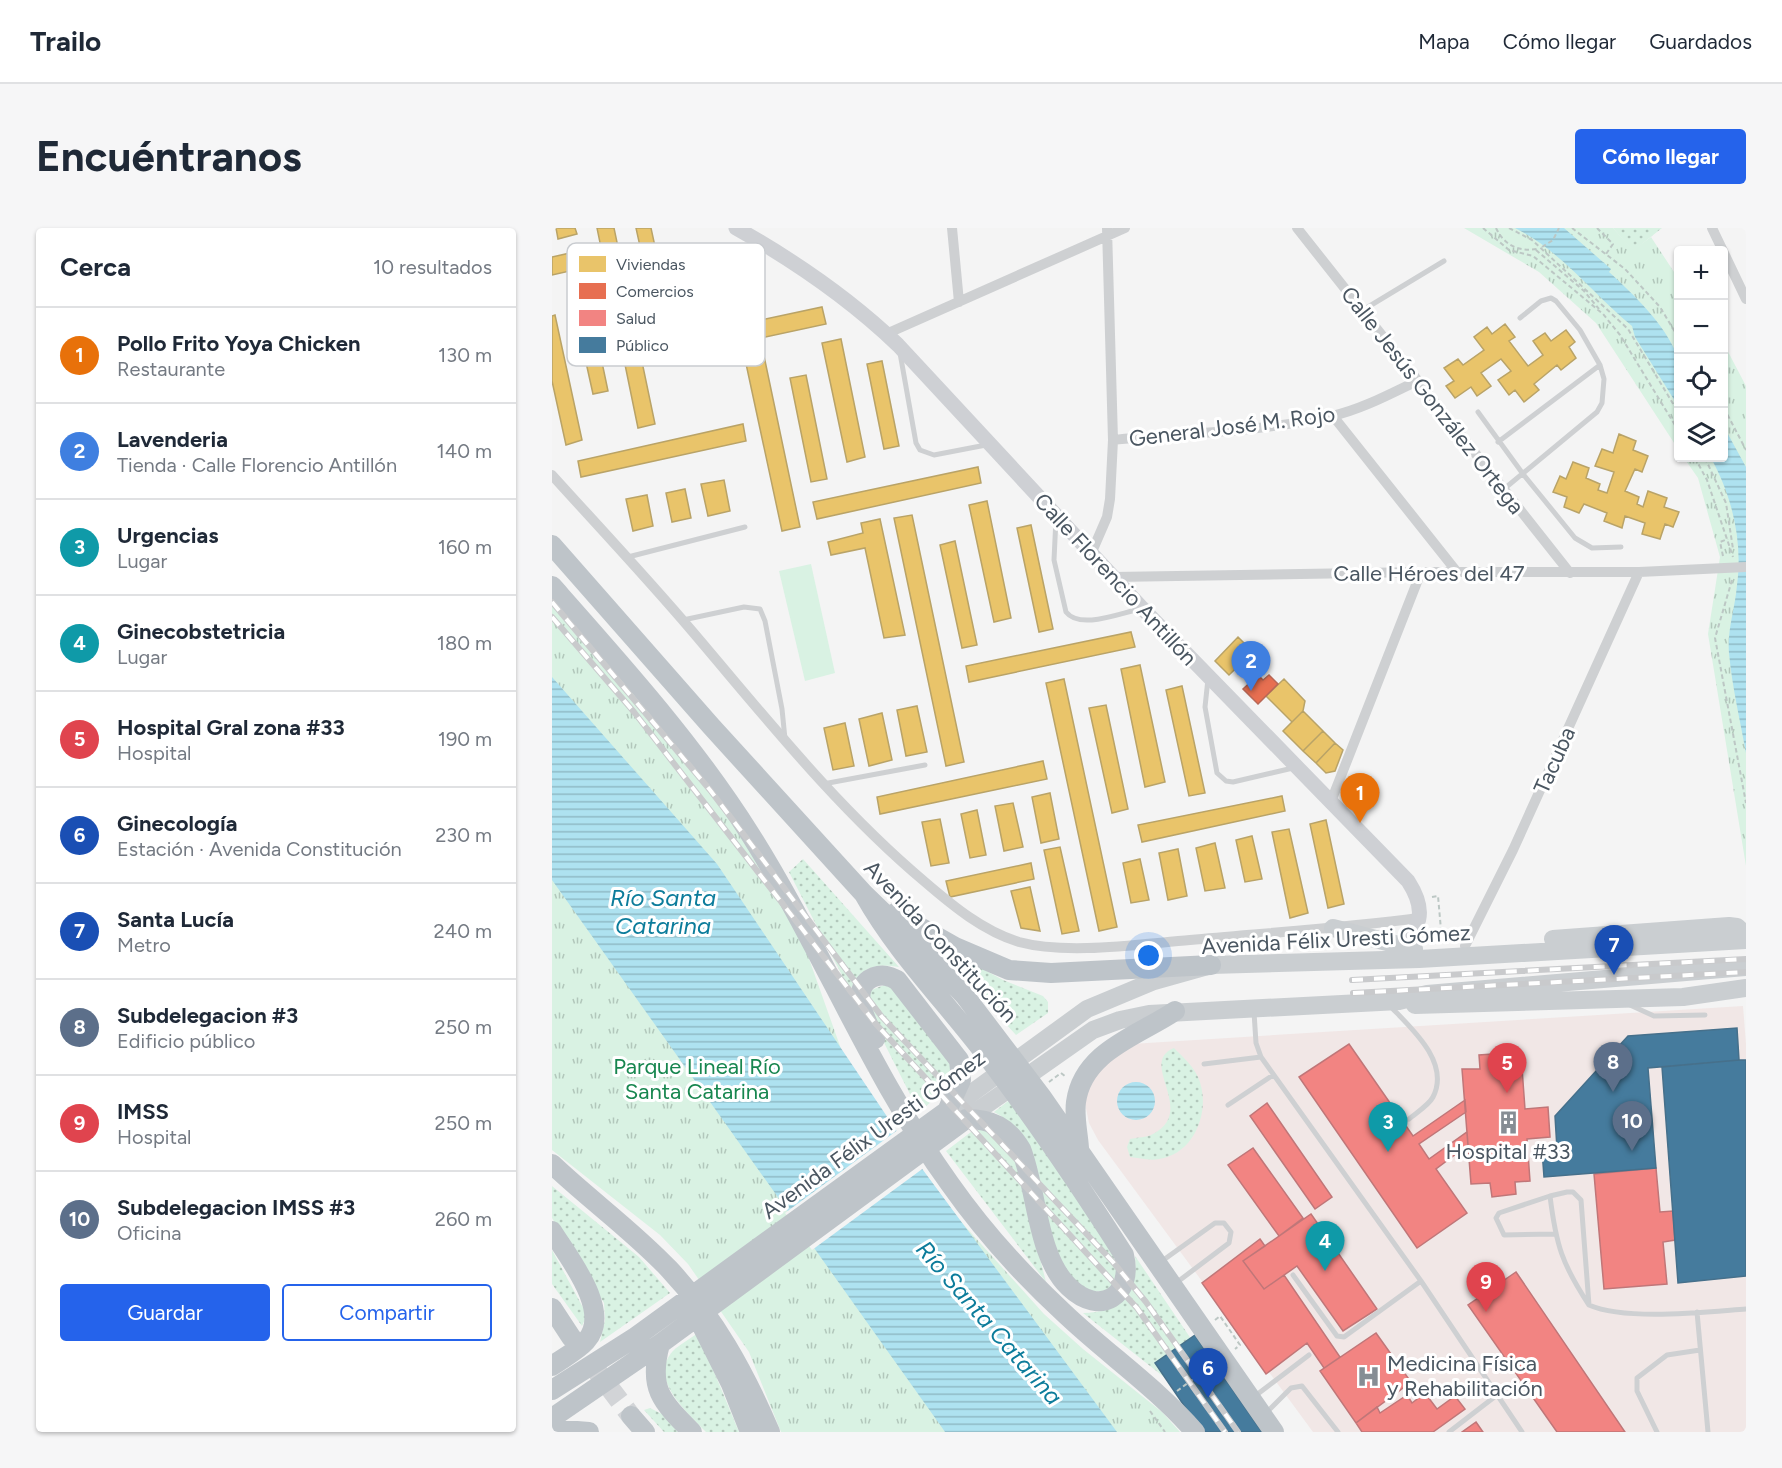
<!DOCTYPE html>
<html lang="es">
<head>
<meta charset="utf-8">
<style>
  :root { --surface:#fff; --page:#f6f6f7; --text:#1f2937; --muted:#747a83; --line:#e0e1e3; --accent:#2563eb }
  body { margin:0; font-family:Figtree,sans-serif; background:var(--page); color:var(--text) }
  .controls { position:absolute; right:18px; top:18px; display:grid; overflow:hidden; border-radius:6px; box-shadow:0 2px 4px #0004 }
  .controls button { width:54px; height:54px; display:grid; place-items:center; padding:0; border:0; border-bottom:2px solid var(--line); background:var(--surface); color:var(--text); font:30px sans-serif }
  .you { position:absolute; left:597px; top:728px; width:21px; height:21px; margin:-15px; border:4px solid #fff; border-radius:50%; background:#1a73e8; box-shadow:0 0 0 9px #1a73e833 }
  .badge { display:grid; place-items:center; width:39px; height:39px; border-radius:50%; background:var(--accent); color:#fff; font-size:20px; font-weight:700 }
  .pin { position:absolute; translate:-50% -50px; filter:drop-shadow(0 2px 3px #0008) }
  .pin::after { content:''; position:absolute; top:32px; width:21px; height:18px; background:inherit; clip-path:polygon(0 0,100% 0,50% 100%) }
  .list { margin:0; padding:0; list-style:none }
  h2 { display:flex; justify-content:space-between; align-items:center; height:78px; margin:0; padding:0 24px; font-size:26px }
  h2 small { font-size:20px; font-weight:400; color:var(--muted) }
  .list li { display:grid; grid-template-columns:39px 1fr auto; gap:18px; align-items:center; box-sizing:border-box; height:96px; padding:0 24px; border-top:2px solid var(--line) }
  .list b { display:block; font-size:22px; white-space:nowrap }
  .list p { margin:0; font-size:20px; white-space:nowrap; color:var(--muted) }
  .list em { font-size:20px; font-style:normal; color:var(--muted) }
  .actions { display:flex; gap:12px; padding:18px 24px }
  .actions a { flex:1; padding:14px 0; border:2px solid var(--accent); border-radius:6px; text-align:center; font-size:21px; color:var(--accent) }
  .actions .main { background:var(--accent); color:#fff }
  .icon { flex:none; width:33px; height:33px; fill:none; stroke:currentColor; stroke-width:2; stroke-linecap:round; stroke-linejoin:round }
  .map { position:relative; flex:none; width:1194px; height:1204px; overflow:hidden; border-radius:6px }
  header { display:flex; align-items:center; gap:36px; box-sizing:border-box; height:84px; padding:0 30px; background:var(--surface); border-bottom:2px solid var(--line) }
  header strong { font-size:28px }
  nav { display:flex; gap:33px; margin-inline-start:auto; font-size:21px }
  .intro { display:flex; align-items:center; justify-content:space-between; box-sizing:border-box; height:144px; padding:0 36px }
  h1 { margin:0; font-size:42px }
  .button { padding:15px 27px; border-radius:6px; background:var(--accent); color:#fff; font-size:21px; font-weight:700 }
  main { display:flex; gap:36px; padding:0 36px }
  aside { flex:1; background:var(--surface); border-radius:6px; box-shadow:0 2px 4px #0004 }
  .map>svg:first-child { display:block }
  .medical { fill:#f1e7e6 }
  .grass { fill:url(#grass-dots) }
  .park { fill:url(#park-tufts) }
  .pitch { fill:#d9f2e3 }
  .water { fill:url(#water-rules) }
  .pier { fill:#f4f4f4 }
  .homes { fill:#e9c46a; stroke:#b9a367; stroke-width:1.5 }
  .shops { fill:#e76f51; stroke:#b86856; stroke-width:1.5 }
  .health { fill:#f28482; stroke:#c07678; stroke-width:1.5 }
  .public { fill:#457b9d; stroke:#46708b; stroke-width:1.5 }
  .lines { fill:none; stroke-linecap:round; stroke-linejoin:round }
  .highway-tunnel { stroke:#d2d4d7; stroke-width:20; stroke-dasharray:20 10; stroke-linecap:butt }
  .path { stroke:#bcc7c4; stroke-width:2; stroke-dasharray:4.5 3; stroke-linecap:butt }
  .lane { stroke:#ced0d2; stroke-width:5 }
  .street { stroke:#ced0d2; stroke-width:10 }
  .secondary { stroke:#ced0d4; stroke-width:15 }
  .primary { stroke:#caced1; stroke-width:18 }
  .highway { stroke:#bec4c9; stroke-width:20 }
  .rail-casing { stroke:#c9cacc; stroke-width:6 }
  .rail { stroke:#fff; stroke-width:4; stroke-dasharray:11; stroke-linecap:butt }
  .labels { text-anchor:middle; stroke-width:6; stroke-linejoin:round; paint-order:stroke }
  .street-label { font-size:22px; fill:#4a5661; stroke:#fff }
  .park-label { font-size:22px; fill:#17864f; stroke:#fff }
  .poi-label { font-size:22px; fill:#4a5661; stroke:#fff }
  .water-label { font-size:24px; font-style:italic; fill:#0c7c9b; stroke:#fff }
  .key { fill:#fff; stroke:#c9ccd0; stroke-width:1.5 }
  .key-label { font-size:16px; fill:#4a5661 }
</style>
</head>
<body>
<header>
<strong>Trailo</strong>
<nav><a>Mapa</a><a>Cómo llegar</a><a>Guardados</a></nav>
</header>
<div class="intro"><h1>Encuéntranos</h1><a class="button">Cómo llegar</a></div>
<main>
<aside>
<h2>Cerca<small>10 resultados</small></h2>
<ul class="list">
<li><span class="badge" style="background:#e8710a">1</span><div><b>Pollo Frito Yoya Chicken</b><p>Restaurante</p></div><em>130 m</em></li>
<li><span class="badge" style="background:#3f7fe0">2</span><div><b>Lavenderia</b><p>Tienda · Calle Florencio Antillón</p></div><em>140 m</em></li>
<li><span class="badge" style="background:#0f9aa8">3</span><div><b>Urgencias</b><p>Lugar</p></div><em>160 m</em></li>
<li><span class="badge" style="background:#0f9aa8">4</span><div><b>Ginecobstetricia</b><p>Lugar</p></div><em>180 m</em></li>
<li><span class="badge" style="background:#e0444e">5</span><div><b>Hospital Gral zona #33</b><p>Hospital</p></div><em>190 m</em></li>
<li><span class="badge" style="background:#1a4fb4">6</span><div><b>Ginecología</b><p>Estación · Avenida Constitución</p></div><em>230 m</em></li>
<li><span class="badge" style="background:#1a4fb4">7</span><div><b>Santa Lucía</b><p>Metro</p></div><em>240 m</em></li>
<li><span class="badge" style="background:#5c6f8a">8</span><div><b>Subdelegacion #3</b><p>Edificio público</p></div><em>250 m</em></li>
<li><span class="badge" style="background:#e0444e">9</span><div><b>IMSS</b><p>Hospital</p></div><em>250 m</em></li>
<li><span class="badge" style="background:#5c6f8a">10</span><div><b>Subdelegacion IMSS #3</b><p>Oficina</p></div><em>260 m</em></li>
</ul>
<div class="actions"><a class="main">Guardar</a><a>Compartir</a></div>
</aside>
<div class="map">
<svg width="1194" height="1204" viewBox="0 0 1194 1204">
  <defs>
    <pattern id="grass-dots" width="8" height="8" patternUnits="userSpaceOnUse" patternTransform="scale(1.5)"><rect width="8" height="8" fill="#d9f2e3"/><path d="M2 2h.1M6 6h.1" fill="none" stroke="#b2c7bb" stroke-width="1.8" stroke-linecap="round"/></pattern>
    <pattern id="park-tufts" width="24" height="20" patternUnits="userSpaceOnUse" patternTransform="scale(1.5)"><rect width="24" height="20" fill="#d9f2e3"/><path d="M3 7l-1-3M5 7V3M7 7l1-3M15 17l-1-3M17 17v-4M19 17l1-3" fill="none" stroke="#b2c7bb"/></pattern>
    <pattern id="water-rules" width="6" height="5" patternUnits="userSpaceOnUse" patternTransform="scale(1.5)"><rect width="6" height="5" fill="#aee2f0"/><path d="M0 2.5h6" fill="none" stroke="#90bac6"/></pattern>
  </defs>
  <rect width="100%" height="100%" fill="#f4f4f4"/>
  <path class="medical" d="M1191,778L1194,816V1204H761L546,912L537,895L533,875L536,855L546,837L579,816Z"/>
  <path class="grass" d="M1061,0H1110L1081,23Z
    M251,631L347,739C323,735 307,739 298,763L237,644Z
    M376,711L451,752L491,768L496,774V785L464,807Z
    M332,757L341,760L400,831L403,854L367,884L317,785V763Z
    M622,820C631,829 641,838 646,849C660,881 643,926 607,931C598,933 587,930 578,929L575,919L578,911C586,909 594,910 601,906C646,882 585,835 622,820Z
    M460,870L564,1026L567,1040L559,1062L540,1064C532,1059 519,1053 513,1045C509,1040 506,1030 504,1024C483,974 498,913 442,884Z
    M430,901C445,904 452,912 461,925L494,1054L394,923L419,904Z
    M0,958L87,1029L118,1065L48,1114L53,1092L52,1075L0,990Z
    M0,1022L35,1087L30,1098L0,1056Z
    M583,1028L702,1204L617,1153L531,1085C570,1084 586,1066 583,1028Z
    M146,1105L187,1204H154C136,1185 93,1149 123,1121C130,1115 139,1110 146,1105Z
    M98,1180L110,1186L126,1204H112L92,1182Z"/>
  <path class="park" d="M912,0H1061L1081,22L1099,9L1126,50V221L1044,95L987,44Z
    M1172,116L1194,158V638L1156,406L1168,329L1146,250L1132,230H1172Z
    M0,369L77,458L159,562L245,697L299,849L394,977L492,1086L531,1121L610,1184L628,1204H229L197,1124L136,1036L108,1007L0,922Z"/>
  <path class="pitch" d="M259,336L283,445L253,453L227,343Z"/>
  <path class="water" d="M963,0H1012L1059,41L1057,44C1082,67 1112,95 1125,127C1131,139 1127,163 1126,178L1083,109L1080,98C1041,66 1009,23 963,0Z
    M1172,199L1194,239V525C1188,492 1180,458 1177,425C1175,402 1183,381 1185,357C1191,313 1180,268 1159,230H1172Z
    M0,449L165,636L371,942L565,1204H393L391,1201L0,652Z
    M565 873a19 19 0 1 1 38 0a19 19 0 1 1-38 0Z"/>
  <path class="pier" d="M347,901L373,939L260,1022L233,985Z"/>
  <path class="homes" d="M4,0H23L25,6L6,11Z
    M45,0H62L103,196L86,200Z
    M84,0H99L112,60L98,64Z
    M27,23L31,40L0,47V29Z
    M34,58L56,163L41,166L18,62Z
    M270,79L274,96L106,132L102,115Z
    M3,87L30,212L14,217L0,153V88Z
    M953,96L963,109L957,113L976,138L991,127L981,113L993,105L999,113L1014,102L1023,114L1017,119L1024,130L1009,142L1005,137L982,156L987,162L972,174L963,162L957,167L946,152L959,143L949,131L929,145L939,158L925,168L919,159L903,170L894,158L902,153L892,140L906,131L911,137L932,122L922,109L935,99L940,106Z
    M289,111L313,229L295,234L270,115Z
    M212,128L248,299L230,303L193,131Z
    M330,133L347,218L332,221L315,136Z
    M254,147L275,251L259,254L238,150Z
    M191,196L194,213L29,249L26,233Z
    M1067,206L1084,213L1081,222L1096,228L1090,244L1083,241L1073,263L1087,269L1085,276L1091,279L1096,263L1115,270L1112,279L1127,284L1121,299L1113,296L1108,311L1090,306L1093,295L1073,288L1070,300L1052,293L1055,285L1032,276L1027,285L1012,279L1015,269L1001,264L1008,248L1014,251L1021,234L1037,240L1034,250L1048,256L1046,262L1055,265L1062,244L1043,238L1050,221L1061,225Z
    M426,239L429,255L265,291L261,274Z
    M172,252L178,283L156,288L149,256Z
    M133,261L139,290L120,294L114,265Z
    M95,267L101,298L81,303L74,271Z
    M435,273L459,390L442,394L417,277Z
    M360,287L412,534L394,538L342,290Z
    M328,291L353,407L332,410L313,320L279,327L276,314L311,305L309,295Z
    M479,297L501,401L487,404L465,300Z
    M403,313L425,417L410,420L388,317Z
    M579,404L583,419L417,454L414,438Z
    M686,409L701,424L677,447L663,433Z
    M588,437L613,554L593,559L569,441Z
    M512,451L565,699L547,703L494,455Z
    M732,451L753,473L751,483L740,494L714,468Z
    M630,458L653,565L637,568L614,462Z
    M554,477L576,581L560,585L537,480Z
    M365,478L375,524L354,528L345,482Z
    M751,483L771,503L751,523L731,503Z
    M330,485L340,532L317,538L307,491Z
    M293,495L302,538L281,542L272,500Z
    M771,503L783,515L764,535L751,523Z
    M783,515L791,522L783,543L774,545L764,535Z
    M491,533L495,551L328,586L325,569Z
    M498,565L507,611L489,615L480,569Z
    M730,568L733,583L590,614L586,597Z
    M461,575L471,619L452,623L443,578Z
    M425,582L434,627L418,630L409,586Z
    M388,591L397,635L379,638L370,594Z
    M774,592L792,676L776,680L758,596Z
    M737,601L756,685L738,690L720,604Z
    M700,608L710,651L693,654L684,612Z
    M663,615L673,660L653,663L644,620Z
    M508,619L527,703L510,706L492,622Z
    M626,621L635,668L616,672L607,625Z
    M588,631L597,672L579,675L571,635Z
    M479,635L482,651L398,669L394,653Z
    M478,659L488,703L469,700L459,663Z"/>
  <path class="shops" d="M706,447L711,452L717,447L726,456L706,476L691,461Z"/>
  <path class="health" d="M797,816L861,908L913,872L914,884L867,916L877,931L915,904L916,917L884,941L915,985L865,1020L747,849Z
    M955,825V841L970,840L973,881L996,879L998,909L975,911L978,953L963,954L964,966L940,969L938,955L919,956L910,841H928L927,827Z
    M715,875L780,969L763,981L698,888Z
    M701,920L751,990L727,1008L676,937Z
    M1104,940L1108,984L1121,983L1123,1012L1111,1014L1115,1056L1052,1061L1042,946Z
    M759,986L825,1081L791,1103L745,1038L712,1061L691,1033Z
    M708,1011L713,1018L691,1033L712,1061L732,1047L788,1129L772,1140L755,1115L714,1146L650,1055Z
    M964,1044L1073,1204H1005L916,1077Z
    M824,1105L859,1154L804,1195L768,1143Z
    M873,1165L885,1181L903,1168L913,1181L881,1204H810L804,1195L825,1179L828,1185L855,1167L860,1175Z
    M924,1194L931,1204H910Z"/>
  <path class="public" d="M1185,800L1187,832L1096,840L1104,940L992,949L990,922L1005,921L1003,888L1076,808Z
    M1187,832H1194V1048L1126,1055L1110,839Z
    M643,1107L710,1204H650L603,1135Z"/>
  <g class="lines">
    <path class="highway-tunnel" d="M19,1109L79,1188"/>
    <path class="path" d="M931,0L957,22L981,28L1051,86L1068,107L1126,202
      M944,0C952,17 966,24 985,21
      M957,0L980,12L1076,101L1126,184
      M1020,0L1073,41L1108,79L1126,109
      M1045,0L1061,16L1054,26
      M990,19L1001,12L1007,0
      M984,22L1032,63L1047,81
      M1172,180L1194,222
      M1143,230L1155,252L1181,329
      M1153,230L1174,275L1181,321
      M1171,328L1168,314L1176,311
      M1180,352L1163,410L1194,575
      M880,669L886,668L890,713
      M497,854L509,845L514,849
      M663,1092L668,1088L688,1117L683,1121
      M625,1163L659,1138
      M598,1183L613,1204"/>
    <path class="lane" d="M811,82L892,33
      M348,125L364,215L368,222L382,227L434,217
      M926,184L971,246L1023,310L1040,320L1069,319
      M946,214L1048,137
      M952,261L1045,184L1050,175L1052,151L1048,137L1028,102L1004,73L999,70L989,73L968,90
      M504,290L502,332L514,384C528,402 568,385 588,381
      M76,329L193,299
      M131,392L192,379L208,381L213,393L230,481L233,511
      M656,451L653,479L665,545L674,553L681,554L741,540
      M271,556L373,537
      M837,777C858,799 899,834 881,869C877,877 864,885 857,891
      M1078,777L1102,788L1153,787
      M702,784L704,815L709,829
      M652,836L709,829L869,1053L970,1204
      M676,877L721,847
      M1015,964H1021L1029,972L1037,1077C1010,1036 1004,1017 998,968Z
      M998,968L947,985L944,990L952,1007L1003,1006
      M610,1033L663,995H672L679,1004L677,1015L624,1055
      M741,1047L785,1108L792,1109L869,1053
      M1037,1077C1073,1093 1153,1084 1194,1081
      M1145,1084L1156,1204
      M703,1168L757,1127
      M714,1185L739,1160L750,1158L786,1204
      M897,1204L945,1167
      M1105,1204L1085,1163V1150L1115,1127L1148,1122"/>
    <path class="street" d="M400,0L407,74
      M745,0L1018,345
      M1160,0L1194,71
      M334,106L573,0
      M781,188L905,344
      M561,212C632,205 710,204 780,188C810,181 838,166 865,153
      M0,247C47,299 95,350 140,403C214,490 285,580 373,654C401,678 431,703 467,714C515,727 588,716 638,712C715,705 791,700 867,690
      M539,326L555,289L558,271L561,212L555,0
      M561,349L869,344H1087L1194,339
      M778,576L869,344
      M913,718L961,622L1087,344"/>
    <path class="secondary" d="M184,0C241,32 299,72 346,117L590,380L856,653C876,684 869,702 842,723"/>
    <path class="primary" d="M781,700L862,721
      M1001,711L1177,698L1185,699L1194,707
      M863,777L1131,769L1194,760
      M395,883L535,781L602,753L659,737L867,731L1194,712
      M414,891L541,802L568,792L597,786L847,773L875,766L1194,739"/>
    <path class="highway" d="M0,317L159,498L312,666L373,725L413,768L489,868L722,1204
      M0,358C70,437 142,517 198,606C270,720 319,847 398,956C431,1003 470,1046 512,1085C555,1126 604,1159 643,1204
      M343,685L403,719L457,742L499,745L659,737
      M527,920C526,905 522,889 524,874C531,823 586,808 623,783
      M0,936C38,972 81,1003 117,1041C162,1089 192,1143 218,1204
      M0,1003C16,1029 61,1084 34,1113C25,1123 11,1130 0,1138
      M0,1080L19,1109
      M150,1098L179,1156L198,1204
      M108,1116C96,1160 109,1173 140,1204
      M0,1162L82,1110L395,883L409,852L407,832L345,752C337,748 331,746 322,749C295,760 315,794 323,811
      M79,1188L93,1204
      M0,1190L108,1116L414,891C440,891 456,899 469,921C485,962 485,1029 517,1059C548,1089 582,1068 572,1027C528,958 483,891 434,827C393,773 345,725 312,666
      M0,1201L37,1204"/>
    <defs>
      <path id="rail" d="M0,374L158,562L330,789L561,1034L594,1074L686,1204
        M0,389L82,484L323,795L585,1080L673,1204
        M800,752L1194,731
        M801,765L1194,744"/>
    </defs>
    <use href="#rail" class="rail-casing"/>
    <use href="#rail" class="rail"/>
  </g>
  <defs>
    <symbol id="building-bare" viewBox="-9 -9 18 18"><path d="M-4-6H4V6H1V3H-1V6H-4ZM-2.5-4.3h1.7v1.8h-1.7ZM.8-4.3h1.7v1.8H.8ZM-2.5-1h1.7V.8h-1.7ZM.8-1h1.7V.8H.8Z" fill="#868d94" stroke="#fff" stroke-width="2.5" paint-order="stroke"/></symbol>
    <symbol id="hospital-bare" viewBox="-9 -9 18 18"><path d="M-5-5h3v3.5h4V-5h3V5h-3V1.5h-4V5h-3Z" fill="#868d94" stroke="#fff" stroke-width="2.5" paint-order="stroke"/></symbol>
  </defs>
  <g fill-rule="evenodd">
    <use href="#building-bare" x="940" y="878" width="33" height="33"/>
    <use href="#hospital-bare" x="800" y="1132" width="33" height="33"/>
  </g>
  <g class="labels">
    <g class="street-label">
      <text transform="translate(881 172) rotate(52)" y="8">Calle Jesús González Ortega</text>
      <text transform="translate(680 198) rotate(-7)" y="8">General José M. Rojo</text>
      <text x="877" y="353">Calle Héroes del 47</text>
      <text transform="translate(564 351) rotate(47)" y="8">Calle Florencio Antillón</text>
      <text transform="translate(1002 532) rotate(-66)" y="8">Tacuba</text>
      <text transform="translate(784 711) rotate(-3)" y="8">Avenida Félix Uresti Gómez</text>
      <text transform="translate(389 713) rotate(47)" y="8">Avenida Constitución</text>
      <text transform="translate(321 906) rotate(-36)" y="8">Avenida Félix Uresti Gómez</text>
    </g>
    <g class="park-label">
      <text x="145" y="846">Parque Lineal Río<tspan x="145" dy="25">Santa Catarina</tspan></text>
    </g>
    <g class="poi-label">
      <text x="956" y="931">Hospital #33</text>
      <text x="835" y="1143" text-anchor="start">Medicina Física<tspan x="835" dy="25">y Rehabilitación</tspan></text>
    </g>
    <g class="water-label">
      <text x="111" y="678">Río Santa<tspan x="111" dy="28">Catarina</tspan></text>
      <text transform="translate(437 1095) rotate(49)" y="8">Río Santa Catarina</text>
    </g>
  </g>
  <rect x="15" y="15" width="198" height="123" rx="9" class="key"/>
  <rect x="27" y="28" width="27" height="16" fill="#e9c46a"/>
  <rect x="27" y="55" width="27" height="16" fill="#e76f51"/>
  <rect x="27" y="82" width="27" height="16" fill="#f28482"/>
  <rect x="27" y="109" width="27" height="16" fill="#457b9d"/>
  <g class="key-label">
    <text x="64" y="42">Viviendas</text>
    <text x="64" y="69">Comercios</text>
    <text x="64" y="96">Salud</text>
    <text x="64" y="123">Público</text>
  </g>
</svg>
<div class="controls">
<button>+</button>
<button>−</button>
<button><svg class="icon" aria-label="locate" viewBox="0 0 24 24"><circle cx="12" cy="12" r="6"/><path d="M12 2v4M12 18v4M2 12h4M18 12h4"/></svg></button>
<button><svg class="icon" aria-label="layers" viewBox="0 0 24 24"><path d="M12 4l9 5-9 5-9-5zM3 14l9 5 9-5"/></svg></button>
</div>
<div class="you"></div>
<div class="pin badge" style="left:808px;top:595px;background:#e8710a">1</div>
<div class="pin badge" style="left:699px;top:463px;background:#3f7fe0">2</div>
<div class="pin badge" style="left:836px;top:924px;background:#0f9aa8">3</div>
<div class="pin badge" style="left:773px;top:1043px;background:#0f9aa8">4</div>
<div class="pin badge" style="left:955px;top:865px;background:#e0444e">5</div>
<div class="pin badge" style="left:656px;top:1170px;background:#1a4fb4">6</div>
<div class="pin badge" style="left:1062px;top:747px;background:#1a4fb4">7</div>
<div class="pin badge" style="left:1061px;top:864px;background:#5c6f8a">8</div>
<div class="pin badge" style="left:934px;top:1084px;background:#e0444e">9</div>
<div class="pin badge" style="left:1080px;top:923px;background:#5c6f8a">10</div>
</div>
</main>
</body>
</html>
